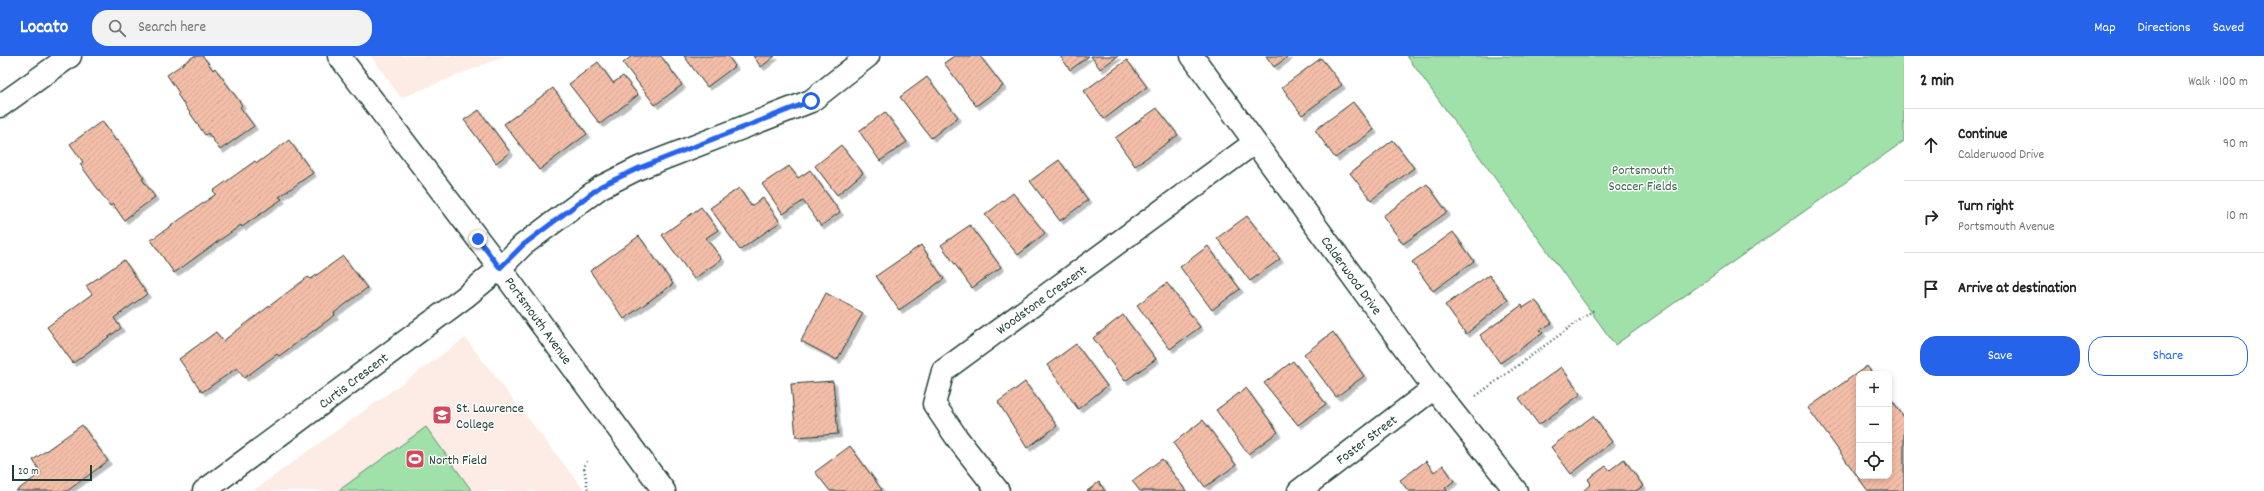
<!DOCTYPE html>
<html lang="en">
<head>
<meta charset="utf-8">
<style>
  :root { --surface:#fff; --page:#f2f2f2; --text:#222; --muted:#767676; --line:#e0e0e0; --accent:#2563eb }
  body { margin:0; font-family:Dekko,sans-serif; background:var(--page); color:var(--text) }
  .controls { position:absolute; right:12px; bottom:12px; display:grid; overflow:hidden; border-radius:8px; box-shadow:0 2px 6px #0003 }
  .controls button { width:36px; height:36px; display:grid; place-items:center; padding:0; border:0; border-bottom:1px solid var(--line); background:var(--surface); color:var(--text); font:20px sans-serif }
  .scale { position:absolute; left:12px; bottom:10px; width:80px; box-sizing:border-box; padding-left:4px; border:2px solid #1f3d34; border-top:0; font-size:11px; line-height:14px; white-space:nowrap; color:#1f3d34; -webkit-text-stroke:3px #fff; paint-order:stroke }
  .stop { position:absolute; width:12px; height:12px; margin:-9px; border:3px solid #2563eb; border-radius:50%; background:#fff }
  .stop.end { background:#2563eb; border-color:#fff; box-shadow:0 1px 4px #0008 }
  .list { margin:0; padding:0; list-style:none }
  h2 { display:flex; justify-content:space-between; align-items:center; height:52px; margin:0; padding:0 16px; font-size:17px }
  h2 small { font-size:13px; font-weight:400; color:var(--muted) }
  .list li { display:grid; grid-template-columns:26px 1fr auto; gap:12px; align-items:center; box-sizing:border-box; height:72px; padding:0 16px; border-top:1px solid var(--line) }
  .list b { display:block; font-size:15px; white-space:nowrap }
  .list p { margin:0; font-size:13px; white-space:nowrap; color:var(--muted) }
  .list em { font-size:13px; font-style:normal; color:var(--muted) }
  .actions { display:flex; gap:8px; padding:12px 16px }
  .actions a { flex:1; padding:9px 0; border:1px solid var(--accent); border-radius:16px; text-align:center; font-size:14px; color:var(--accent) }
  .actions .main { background:var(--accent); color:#fff }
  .icon { flex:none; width:22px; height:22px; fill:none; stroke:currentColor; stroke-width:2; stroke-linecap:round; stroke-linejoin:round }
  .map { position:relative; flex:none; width:1904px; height:435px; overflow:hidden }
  header { display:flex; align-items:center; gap:24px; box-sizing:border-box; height:56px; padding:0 20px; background:var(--accent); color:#fff }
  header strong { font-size:19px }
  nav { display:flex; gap:22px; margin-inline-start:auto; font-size:14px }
  .search { width:280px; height:36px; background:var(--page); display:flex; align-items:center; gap:10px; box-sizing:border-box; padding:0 14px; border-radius:16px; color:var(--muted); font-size:15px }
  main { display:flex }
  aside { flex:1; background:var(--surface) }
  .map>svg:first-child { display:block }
  .built { fill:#fcece5 }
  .green { fill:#a0e0a9; stroke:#608e6e }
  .building { fill:url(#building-hatch); stroke:#1f3d34; filter:url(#shadow) }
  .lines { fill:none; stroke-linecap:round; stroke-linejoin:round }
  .minor-casing { stroke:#1f3d34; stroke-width:25 }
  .secondary-casing { stroke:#1f3d34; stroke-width:25 }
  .path { stroke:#1f3d34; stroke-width:2.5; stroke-dasharray:1 3; stroke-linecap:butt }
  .minor { stroke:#fff; stroke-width:22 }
  .secondary { stroke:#fff; stroke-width:22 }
  .route { stroke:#2563eb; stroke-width:5 }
  .labels { text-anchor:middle; stroke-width:3; stroke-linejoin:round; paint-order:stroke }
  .park-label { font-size:14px; fill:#3f6651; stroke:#fff }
  .street-label { font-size:14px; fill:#1f3d34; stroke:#fff }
  .poi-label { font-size:14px; fill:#1f3d34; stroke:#fff; text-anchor:start }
</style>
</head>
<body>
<header>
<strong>Locato</strong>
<div class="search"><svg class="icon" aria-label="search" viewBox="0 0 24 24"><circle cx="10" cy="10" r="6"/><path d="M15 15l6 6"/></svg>Search here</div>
<nav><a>Map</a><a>Directions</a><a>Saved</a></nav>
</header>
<main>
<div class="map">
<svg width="1904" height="435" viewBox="0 0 1904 435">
  <defs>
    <pattern id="building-hatch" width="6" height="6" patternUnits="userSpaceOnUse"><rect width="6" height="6" fill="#f4bea8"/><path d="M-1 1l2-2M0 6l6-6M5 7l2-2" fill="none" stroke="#d1a491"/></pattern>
    <filter id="shadow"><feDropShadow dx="3.5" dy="3.5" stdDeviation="0" flood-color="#0004"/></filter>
  </defs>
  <rect width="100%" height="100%" fill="#fff"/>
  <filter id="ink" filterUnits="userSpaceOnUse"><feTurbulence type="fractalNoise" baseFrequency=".025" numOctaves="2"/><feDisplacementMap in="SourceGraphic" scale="8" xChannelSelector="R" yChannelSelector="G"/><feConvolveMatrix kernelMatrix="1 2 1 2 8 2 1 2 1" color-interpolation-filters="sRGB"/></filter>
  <g filter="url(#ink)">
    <path class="built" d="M371,0H505L401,42Z
      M465,282L585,435H253Z"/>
    <path class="green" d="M1407,0H1904V85L1615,289Z
      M426,371L472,435H338Z"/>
    <path class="building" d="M194,0H203L213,14L215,12L242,49L240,51L254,70L220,94L208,77L205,79L177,38L179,37L167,19Z
      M632,0H661L682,29L655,49L623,7Z
      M684,0H728L735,10L707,31Z
      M753,0H775L761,11Z
      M954,0H980L1003,30L976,50L944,7Z
      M1060,0H1089L1070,14Z
      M1091,0H1118L1100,13Z
      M1266,0H1289L1274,11Z
      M1321,2L1342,29L1302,59L1282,31Z
      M1127,4L1147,31L1104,63L1084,35Z
      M598,6L613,27L623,20L638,39L600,68L569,28Z
      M927,21L958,61L931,82L900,41Z
      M553,32L587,78L539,114L504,68Z
      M1353,46L1374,74L1335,102L1315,74Z
      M1157,52L1178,79L1135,110L1115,82Z
      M479,54L510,96L496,107L464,64Z
      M885,56L907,86L880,105L859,75Z
      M102,65L116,85L118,84L144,122L142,123L155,141L124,164L113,148L110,150L80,108L83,106L70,88Z
      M289,84L313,117L279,141L282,143L242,171L241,169L174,217L151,184L216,138L213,135L255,105L257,107Z
      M1393,84L1414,112L1371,144L1350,117Z
      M841,89L863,117L837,139L815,110Z
      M1059,104L1088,144L1060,165L1030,125Z
      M789,110L798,122L810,114L840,156L821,170L803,145L783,158L762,128Z
      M1427,128L1447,156L1403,188L1383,160Z
      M739,132L751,150L763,142L780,166L740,194L710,152Z
      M1013,137L1045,177L1018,199L985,159Z
      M701,151L718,174L706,182L722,203L694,223L662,179Z
      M1247,160L1280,203L1250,225L1217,182Z
      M970,169L1001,211L972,232L941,189Z
      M1453,176L1474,205L1433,235L1412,206Z
      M639,180L673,228L624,263L590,215Z
      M921,189L944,223L899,254L876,220Z
      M1208,190L1240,233L1212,254L1180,211Z
      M343,200L367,232L334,257L335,259L279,300L277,298L244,322L237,312L202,336L179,303L216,276L223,285L308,221L311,223Z
      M124,204L147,238L114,262L121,272L73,307L47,271L92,238L86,230Z
      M1489,219L1508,244L1466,278L1445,249Z
      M1167,227L1200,271L1170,293L1137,249Z
      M826,237L863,257L837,304L801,285Z
      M1535,244L1552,267L1540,274L1543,277L1500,307L1480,279L1522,249L1523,252Z
      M1123,259L1156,303L1125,325L1093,282Z
      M1333,276L1364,320L1336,341L1304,298Z
      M1076,288L1107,330L1078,353L1047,309Z
      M1293,305L1326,348L1298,369L1264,327Z
      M1867,310L1873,318H1859V420H1889V340L1904,361V435H1868L1808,352Z
      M1561,311L1581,338L1539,369L1519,342Z
      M833,325L838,378L796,381L791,328Z
      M1025,326L1057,370L1027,392L998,346Z
      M1246,332L1278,376L1248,398L1216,354Z
      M1593,360L1612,386L1571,418L1551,391Z
      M1203,364L1236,409L1205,431L1173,387Z
      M82,369L108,405L67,435H16L41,417L33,404Z
      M850,390L882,434L881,435H830L815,416Z
      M1162,403L1186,435H1140L1132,425Z
      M1624,403L1643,430L1636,435H1583L1591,428L1588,423L1606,410L1610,414Z
      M1426,405L1434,416L1443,409L1454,425L1445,432L1447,434L1445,435H1408L1400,424Z
      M1099,426L1105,435H1087Z"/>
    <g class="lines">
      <defs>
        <path id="minor" d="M1192,0L1434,332L1516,435
          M0,50L70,0
          M204,435L465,241L500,212L523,189L601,131L639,112L811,45L868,0
          M998,435L957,382L934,348L943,315L1254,87
          M1299,435L1434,332"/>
        <path id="secondary" d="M339,0L500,212L664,435"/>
      </defs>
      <use href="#minor" class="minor-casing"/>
      <use href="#secondary" class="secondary-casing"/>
      <path class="path" d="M1476,340L1595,253
        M587,405L584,411L588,435"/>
      <use href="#minor" class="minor"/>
      <use href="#secondary" class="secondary"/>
    </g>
  </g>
  <g class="lines" filter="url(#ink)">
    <path class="route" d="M478,183L500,212L523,189L601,130L639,112L811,45"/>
  </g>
  <defs>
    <symbol id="university-square" viewBox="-11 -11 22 22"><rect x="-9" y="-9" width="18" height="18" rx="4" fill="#d1495b" stroke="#fff"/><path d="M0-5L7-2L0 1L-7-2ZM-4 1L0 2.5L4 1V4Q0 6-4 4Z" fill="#fff"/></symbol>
    <symbol id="stadium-square" viewBox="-11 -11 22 22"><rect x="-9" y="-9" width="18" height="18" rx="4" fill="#d1495b" stroke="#fff"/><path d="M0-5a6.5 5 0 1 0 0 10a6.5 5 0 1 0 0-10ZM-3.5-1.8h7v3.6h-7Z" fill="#fff"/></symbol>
  </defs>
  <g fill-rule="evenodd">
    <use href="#university-square" x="431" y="348" width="22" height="22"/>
    <use href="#stadium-square" x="404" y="392" width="22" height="22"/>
  </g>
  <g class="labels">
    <g class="park-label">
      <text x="1643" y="118">Portsmouth<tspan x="1643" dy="16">Soccer Fields</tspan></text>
    </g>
    <g class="street-label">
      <text transform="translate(1352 219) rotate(54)" y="5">Calderwood Drive</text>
      <text transform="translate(1041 243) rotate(-36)" y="5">Woodstone Crescent</text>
      <text transform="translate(539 264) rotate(54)" y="5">Portsmouth Avenue</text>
      <text transform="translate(353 324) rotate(-37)" y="5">Curtis Crescent</text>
      <text transform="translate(1366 383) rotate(-37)" y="5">Foster Street</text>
    </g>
    <g class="poi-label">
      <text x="456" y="356">St. Lawrence<tspan x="456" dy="16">College</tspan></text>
      <text x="429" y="408">North Field</text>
    </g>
  </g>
</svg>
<div class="controls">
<button>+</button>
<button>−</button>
<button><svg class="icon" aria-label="locate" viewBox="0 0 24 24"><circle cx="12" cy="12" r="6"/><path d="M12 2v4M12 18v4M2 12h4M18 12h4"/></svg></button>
</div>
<div class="scale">20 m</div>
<div class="stop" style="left:811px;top:45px"></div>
<div class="stop end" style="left:478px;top:183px"></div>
</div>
<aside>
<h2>2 min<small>Walk · 100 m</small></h2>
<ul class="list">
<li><svg class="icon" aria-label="ahead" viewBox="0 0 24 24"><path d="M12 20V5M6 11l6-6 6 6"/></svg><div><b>Continue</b><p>Calderwood Drive</p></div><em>90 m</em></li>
<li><svg class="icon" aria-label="right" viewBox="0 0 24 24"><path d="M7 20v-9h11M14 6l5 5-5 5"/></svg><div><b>Turn right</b><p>Portsmouth Avenue</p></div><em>10 m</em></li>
<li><svg class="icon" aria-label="arrive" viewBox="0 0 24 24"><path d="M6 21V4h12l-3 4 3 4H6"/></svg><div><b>Arrive at destination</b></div></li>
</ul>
<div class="actions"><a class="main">Save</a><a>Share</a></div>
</aside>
</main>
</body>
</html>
